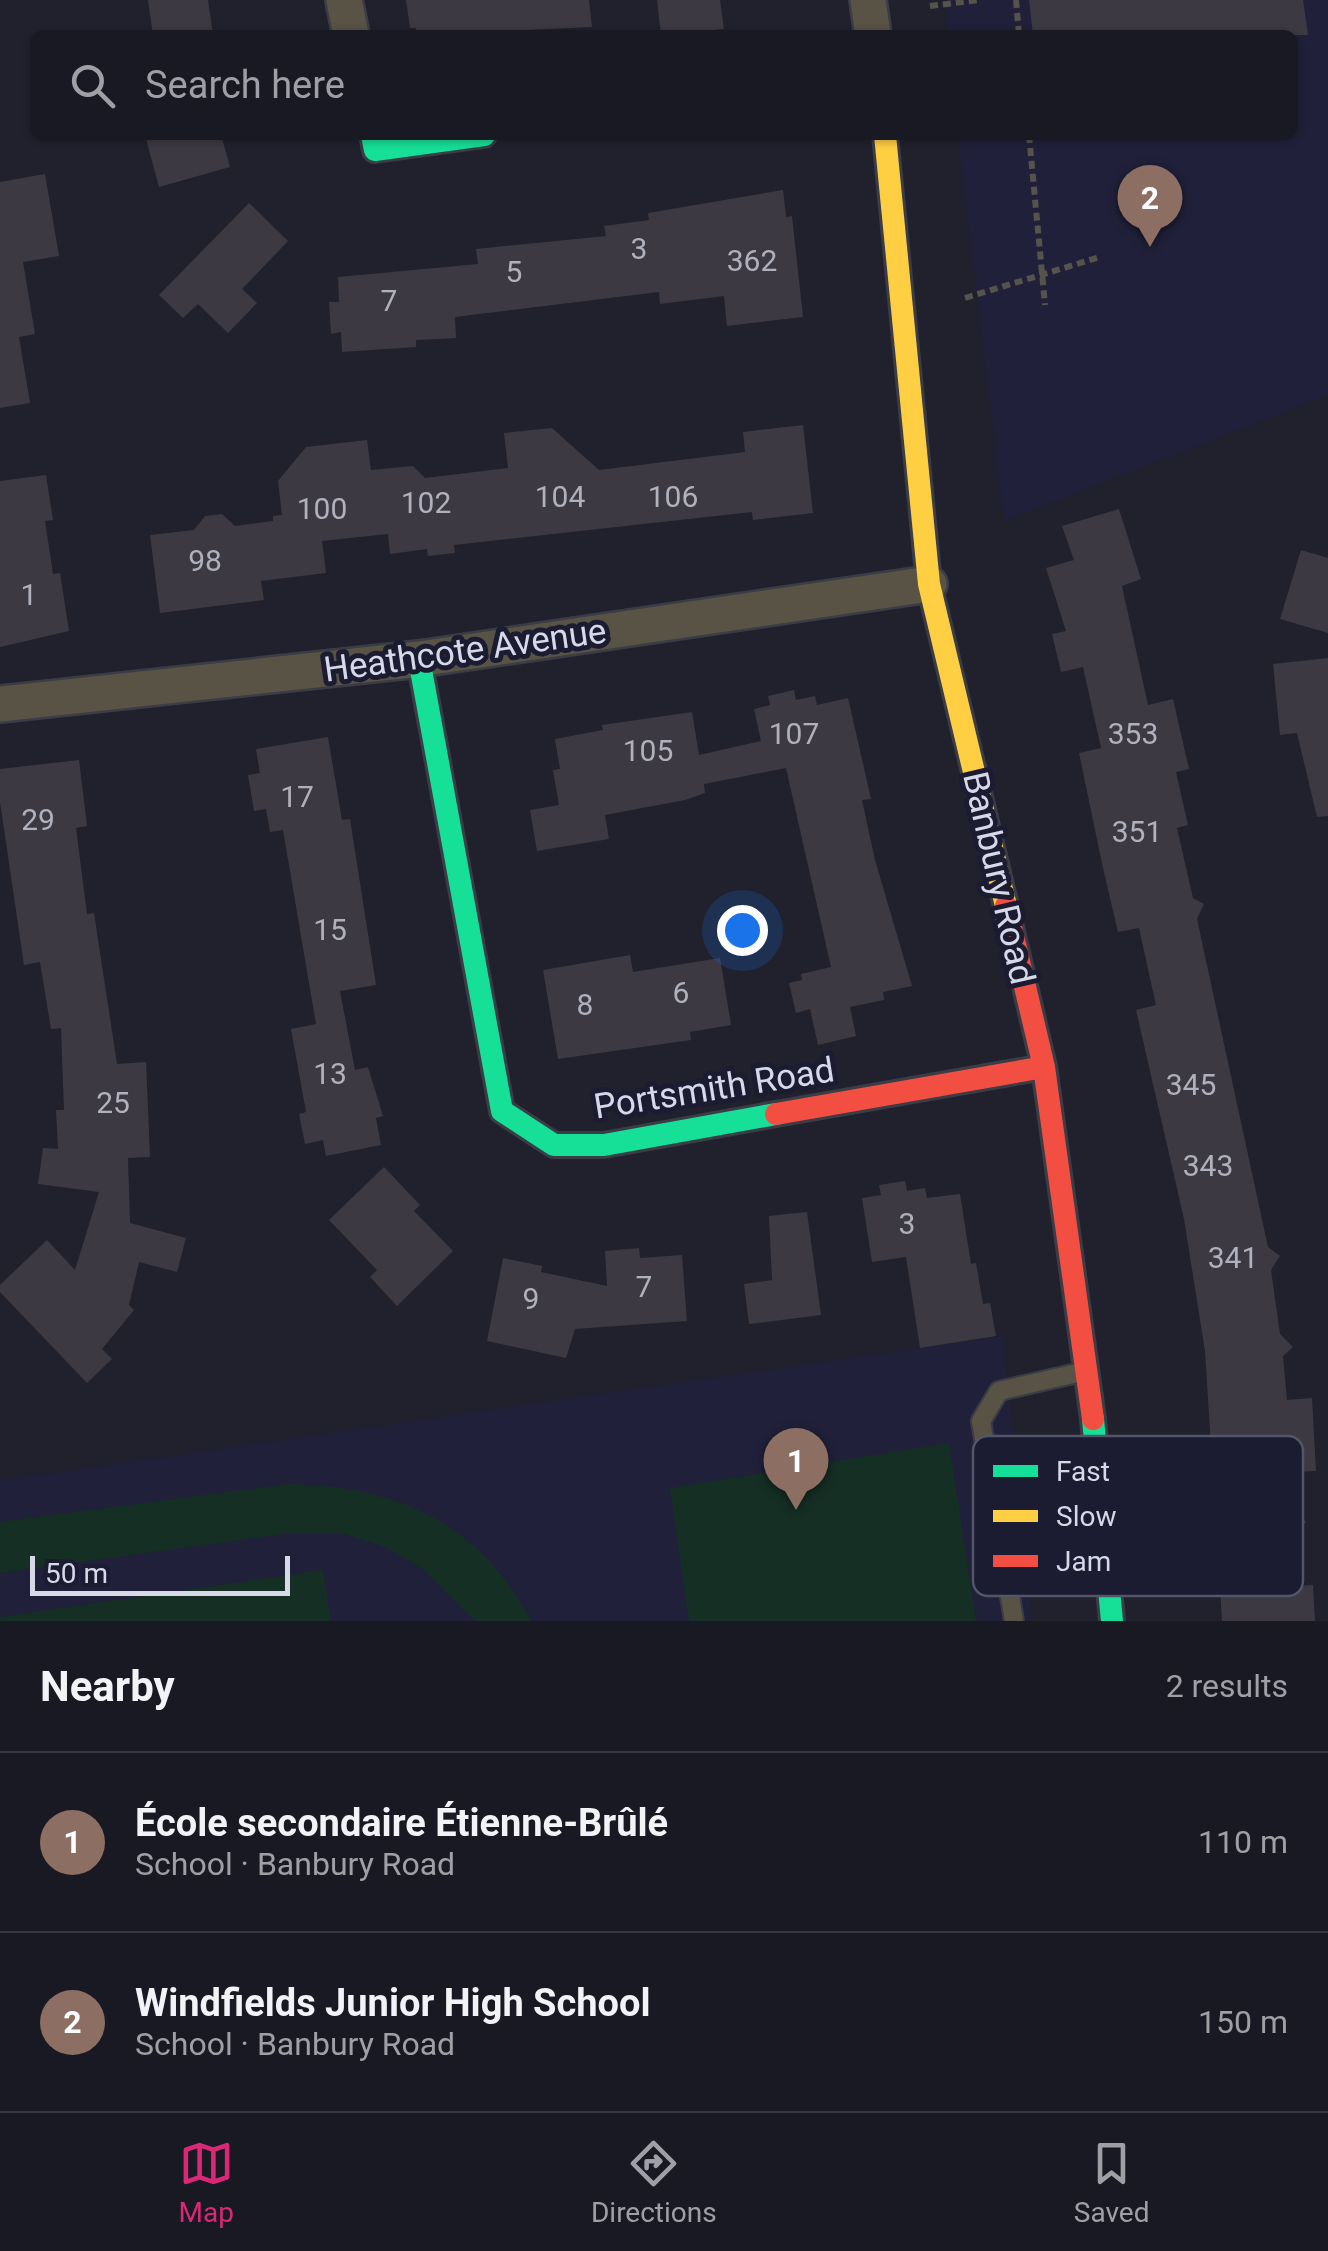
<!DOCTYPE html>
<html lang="en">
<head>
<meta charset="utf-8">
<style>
  :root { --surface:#181922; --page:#25262f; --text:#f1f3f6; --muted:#9fa0a5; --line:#363840; --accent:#db2777 }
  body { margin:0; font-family:Roboto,sans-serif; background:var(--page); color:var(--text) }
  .scale { position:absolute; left:30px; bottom:25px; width:260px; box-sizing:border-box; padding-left:10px; border:5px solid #d7d9e8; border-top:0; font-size:28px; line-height:35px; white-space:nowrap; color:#d7d9e8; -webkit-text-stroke:8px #1b1c32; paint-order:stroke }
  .you { position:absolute; left:742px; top:930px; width:35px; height:35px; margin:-25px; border:8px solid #fff; border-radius:50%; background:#1a73e8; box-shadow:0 0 0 15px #1a73e833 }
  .badge { display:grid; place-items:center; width:65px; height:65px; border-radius:50%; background:var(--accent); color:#fff; font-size:32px; font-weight:700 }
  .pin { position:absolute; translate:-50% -82px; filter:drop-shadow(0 2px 5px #0008) }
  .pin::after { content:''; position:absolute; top:52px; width:35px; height:30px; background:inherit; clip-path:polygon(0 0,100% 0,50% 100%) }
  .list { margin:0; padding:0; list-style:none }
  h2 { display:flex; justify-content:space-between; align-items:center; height:130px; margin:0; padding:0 40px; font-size:42px }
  h2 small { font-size:32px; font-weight:400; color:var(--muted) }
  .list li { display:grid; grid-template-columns:65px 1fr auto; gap:30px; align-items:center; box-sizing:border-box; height:180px; padding:0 40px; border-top:2px solid var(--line) }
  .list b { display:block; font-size:38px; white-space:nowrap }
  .list p { margin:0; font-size:32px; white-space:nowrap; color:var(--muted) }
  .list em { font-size:32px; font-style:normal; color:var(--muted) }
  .icon { flex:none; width:55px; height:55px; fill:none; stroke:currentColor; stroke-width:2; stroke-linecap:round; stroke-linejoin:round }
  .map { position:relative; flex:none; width:1328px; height:1621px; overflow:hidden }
  .search { position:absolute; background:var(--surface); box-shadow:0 2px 8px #0004; left:30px; right:30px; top:30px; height:110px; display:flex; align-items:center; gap:25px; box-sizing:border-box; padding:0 35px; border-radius:15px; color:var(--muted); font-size:38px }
  .sheet { height:490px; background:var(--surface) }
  nav { display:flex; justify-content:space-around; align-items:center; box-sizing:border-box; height:140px; border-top:2px solid var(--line); background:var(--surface); font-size:28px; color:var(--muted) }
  nav a { display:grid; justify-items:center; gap:5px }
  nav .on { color:var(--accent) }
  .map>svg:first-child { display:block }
  .built { fill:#20203a }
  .green { fill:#152f25 }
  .building { fill:#3d3942 }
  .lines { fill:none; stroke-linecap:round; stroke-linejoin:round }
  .lane-casing { stroke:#3a3c46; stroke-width:22 }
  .street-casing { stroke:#3a3c46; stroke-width:40 }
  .fast-casing { stroke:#3a3c46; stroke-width:28 }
  .slow-casing { stroke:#3a3c46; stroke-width:28 }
  .jam-casing { stroke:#3a3c46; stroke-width:28 }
  .path { stroke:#56524c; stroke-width:6; stroke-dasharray:8 5; stroke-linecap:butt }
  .lane { stroke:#595346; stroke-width:18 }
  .street { stroke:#595346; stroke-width:35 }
  .fast { stroke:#16e098; stroke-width:22 }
  .slow { stroke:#ffcf43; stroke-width:22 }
  .jam { stroke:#f24e42; stroke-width:22 }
  .labels { text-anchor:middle; stroke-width:10; stroke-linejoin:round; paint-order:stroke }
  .number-label { font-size:30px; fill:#b0b1be }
  .street-label { font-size:35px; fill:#d7d9e8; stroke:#1b1c32 }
  .key { fill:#1b1c32; stroke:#535569; stroke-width:2.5 }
  .key-label { font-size:28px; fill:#d7d9e8 }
</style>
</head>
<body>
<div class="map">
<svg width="1328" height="1621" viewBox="0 0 1328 1621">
  <rect width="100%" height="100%" fill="#20212d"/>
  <path class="built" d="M946,0H1328V395L1004,521L958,135H1293V35H949Z
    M1003,1336L1032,1621H0V1481Z"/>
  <path class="green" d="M949,1443L976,1621H689L670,1488Z
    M288,1484C397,1486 479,1522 531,1621H475L424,1570L388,1548L342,1533H290L0,1573V1522Z
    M323,1570L331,1621H0V1617Z"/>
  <path class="building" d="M148,0H208L213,35H153Z
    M406,0H589L592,27L416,35V28H410Z
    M657,0H720L724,29L661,35Z
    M1029,0H1303L1308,35H1033Z
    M145,135H221L230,167L159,187Z
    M45,174L59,256L23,262L35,334L19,337L30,403L0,408V182Z
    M783,190L786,217L792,216L803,317L727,326L724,296L660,304L659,292L455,317L456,338L416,340V347L342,352L341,332L331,334L329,302H339L338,277L478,264L476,249L606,236L604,226L649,220L648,213Z
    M249,203L288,241L242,289L257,303L228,333L198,304L183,318L159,295Z
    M803,425L813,513L753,520L752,512L517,538L454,545L455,553L428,556L427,549L390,554L388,534L322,541L326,573L261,581L264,600L160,613L150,535L194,530L205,516L222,514L235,526L273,521V516L282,515L278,481L306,447L367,440L371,470L413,466L425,478L508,468L504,433L552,428L599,470L745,452L743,432Z
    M46,475L53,520L45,521L53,574L60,573L69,631L0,647V481Z
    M1119,509L1141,579L1122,586L1148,705L1173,699L1189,769L1176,772L1188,825L1177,828L1193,898L1204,904L1197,919L1268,1247L1280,1256L1271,1270L1280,1334L1293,1347L1283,1356L1287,1400L1312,1398L1316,1471L1292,1472L1294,1510L1306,1522L1296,1532L1299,1586L1313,1585L1315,1621H1222L1205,1351L1184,1219L1136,1010L1156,1005L1139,928L1118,932L1103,868L1079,753L1101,748L1083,667L1061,672L1052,634L1066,631L1046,568L1074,560L1062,526Z
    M1301,550L1328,558V633L1280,619Z
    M1328,658V816L1317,817L1297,733L1280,735L1273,664Z
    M794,690L796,700L815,696L817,705L848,698L871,799L862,800L875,860L912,986L883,992L884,1000L850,1007L856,1036L818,1045L810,1009L796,1013L789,983L802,980L801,974L831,967L786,768L704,784L705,793L685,800L605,815L609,839L537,851L530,810L559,805L553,770L560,769L555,739L603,730L602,725L692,712L699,755L761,741L754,709L770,705L768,696Z
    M328,737L342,820L350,819L376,985L340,991L355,1070L368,1067L383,1116L376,1118L381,1145L326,1156L323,1140L305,1144L299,1114L306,1112L291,1029L316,1024L283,830L270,832L266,809L254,811L248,775L260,773L256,749Z
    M79,760L87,826L76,828L87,914L94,913L117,1064L146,1062L150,1157L128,1158L130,1223L186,1238L177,1272L139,1262L129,1305L134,1310L102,1349L112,1359L87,1383L0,1292V1285L47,1240L75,1270L99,1192L38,1184L43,1148L58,1149L56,1110H64L61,1028L51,1029L40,962L24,965L0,802V769Z
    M630,955L633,972L720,958L731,1025L690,1032L691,1040L558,1059L543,970Z
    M384,1167L420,1205L414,1211L453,1251L397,1306L370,1277L377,1270L329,1220Z
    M905,1181L907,1191L925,1188L927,1198L960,1194L971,1264L976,1263L983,1304L990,1303L996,1336L920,1348L906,1257L872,1262L862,1198L881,1195L879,1185Z
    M807,1212L821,1315L749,1324L744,1284L772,1280L769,1216Z
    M639,1248L640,1258L682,1255L687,1321L575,1329L566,1358L487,1341L503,1258L542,1266L541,1272L607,1286L605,1251Z"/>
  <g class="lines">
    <defs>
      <path id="lane" d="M1014,1621L981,1421L999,1391L1086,1371"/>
      <path id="street" d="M344,0L351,35
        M868,0L873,35
        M0,704L419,659L929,584"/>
      <path id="fast" d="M372,135L375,150L484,135
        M419,659L502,1111L554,1145H604L776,1114
        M1093,1419L1112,1621"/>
      <path id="slow" d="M885,135L929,584L1006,906"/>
      <path id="jam" d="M1006,906L1044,1067L1093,1419
        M776,1114L1044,1067"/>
    </defs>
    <use href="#lane" class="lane-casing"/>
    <use href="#street" class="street-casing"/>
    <use href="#fast" class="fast-casing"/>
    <use href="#slow" class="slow-casing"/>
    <use href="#jam" class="jam-casing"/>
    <path class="path" d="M1016,0L1019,35
      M930,6L979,0
      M1029,135L1045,305
      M965,298L1100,257"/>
    <use href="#lane" class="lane"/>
    <use href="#street" class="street"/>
    <use href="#fast" class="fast"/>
    <use href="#slow" class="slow"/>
    <use href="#jam" class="jam"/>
  </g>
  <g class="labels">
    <g class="number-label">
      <text x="639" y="259">3</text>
      <text x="752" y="271">362</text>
      <text x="514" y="282">5</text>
      <text x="389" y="311">7</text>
      <text x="560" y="507">104</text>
      <text x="673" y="507">106</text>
      <text x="426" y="513">102</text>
      <text x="322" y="519">100</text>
      <text x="205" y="571">98</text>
      <text x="29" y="605">1</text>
      <text x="794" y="744">107</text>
      <text x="1133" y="744">353</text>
      <text x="648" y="761">105</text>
      <text x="297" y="807">17</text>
      <text x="38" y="830">29</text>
      <text x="1137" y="842">351</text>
      <text x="330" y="940">15</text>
      <text x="681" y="1003">6</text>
      <text x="585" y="1015">8</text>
      <text x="330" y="1084">13</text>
      <text x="1191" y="1095">345</text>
      <text x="113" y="1113">25</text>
      <text x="1208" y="1176">343</text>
      <text x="907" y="1234">3</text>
      <text x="1233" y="1268">341</text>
      <text x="644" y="1297">7</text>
      <text x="531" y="1309">9</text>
    </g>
    <g class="street-label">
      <text transform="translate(465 650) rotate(-8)" y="12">Heathcote Avenue</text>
      <text transform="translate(999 878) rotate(77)" y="12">Banbury Road</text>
      <text transform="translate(714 1088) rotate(-9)" y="12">Portsmith Road</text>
    </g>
  </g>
  <rect x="973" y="1436" width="330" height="160" rx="15" class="key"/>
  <rect x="993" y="1465" width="45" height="12" fill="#16e098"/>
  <rect x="993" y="1510" width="45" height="12" fill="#ffcf43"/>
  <rect x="993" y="1555" width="45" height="12" fill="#f24e42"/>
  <g class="key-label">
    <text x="1056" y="1481">Fast</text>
    <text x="1056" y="1526">Slow</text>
    <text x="1056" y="1571">Jam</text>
  </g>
</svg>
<div class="scale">50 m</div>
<div class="you"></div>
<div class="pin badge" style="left:796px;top:1510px;background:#8d6e63">1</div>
<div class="pin badge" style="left:1150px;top:247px;background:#8d6e63">2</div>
<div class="search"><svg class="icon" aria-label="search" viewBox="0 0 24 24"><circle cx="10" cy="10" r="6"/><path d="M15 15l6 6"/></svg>Search here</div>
</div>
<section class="sheet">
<h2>Nearby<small>2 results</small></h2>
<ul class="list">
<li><span class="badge" style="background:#8d6e63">1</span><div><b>École secondaire Étienne-Brûlé</b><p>School · Banbury Road</p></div><em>110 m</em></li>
<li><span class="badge" style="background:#8d6e63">2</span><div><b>Windfields Junior High School</b><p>School · Banbury Road</p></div><em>150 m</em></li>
</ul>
</section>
<nav>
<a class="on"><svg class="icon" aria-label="map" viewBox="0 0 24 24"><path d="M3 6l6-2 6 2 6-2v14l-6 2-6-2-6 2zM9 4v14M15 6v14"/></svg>Map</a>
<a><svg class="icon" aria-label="directions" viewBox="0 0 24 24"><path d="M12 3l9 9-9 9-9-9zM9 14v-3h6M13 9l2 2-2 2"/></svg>Directions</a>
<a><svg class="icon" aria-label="saved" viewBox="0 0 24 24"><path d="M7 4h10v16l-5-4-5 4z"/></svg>Saved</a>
</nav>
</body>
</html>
